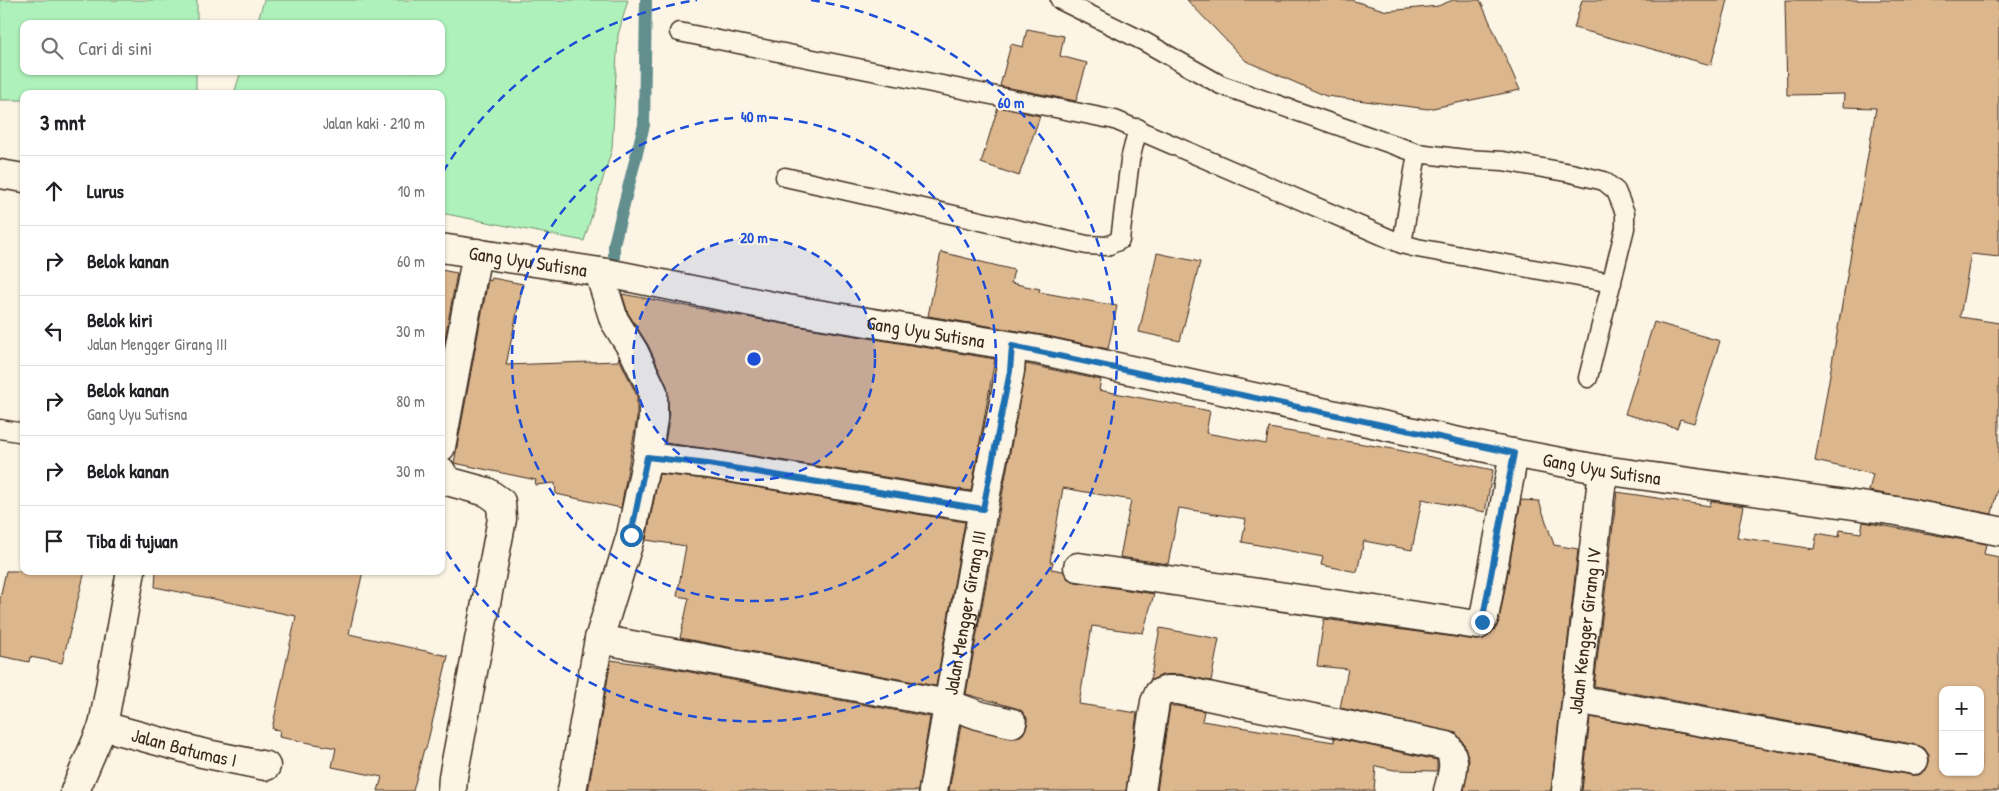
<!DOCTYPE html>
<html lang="id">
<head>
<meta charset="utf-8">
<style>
  :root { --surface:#fff; --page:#f2f2f2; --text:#202124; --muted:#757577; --line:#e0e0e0 }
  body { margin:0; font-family:"Patrick Hand",sans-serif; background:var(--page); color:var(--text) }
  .controls { position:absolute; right:15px; bottom:15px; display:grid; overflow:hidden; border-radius:10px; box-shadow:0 1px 4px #0004 }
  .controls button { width:45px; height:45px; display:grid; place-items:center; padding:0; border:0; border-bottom:1px solid var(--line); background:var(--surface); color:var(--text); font:25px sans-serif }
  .stop { position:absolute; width:15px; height:15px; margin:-11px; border:4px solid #1f6fb2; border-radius:50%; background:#fff }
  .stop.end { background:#1f6fb2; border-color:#fff; box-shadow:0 1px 5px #0008 }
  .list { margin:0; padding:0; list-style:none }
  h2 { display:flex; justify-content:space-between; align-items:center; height:65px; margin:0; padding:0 20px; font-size:21px }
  h2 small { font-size:16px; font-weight:400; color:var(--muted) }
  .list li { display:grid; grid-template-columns:32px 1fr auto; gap:15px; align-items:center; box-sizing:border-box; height:70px; padding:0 20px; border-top:1px solid var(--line) }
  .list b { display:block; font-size:19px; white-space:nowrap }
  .list p { margin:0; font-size:16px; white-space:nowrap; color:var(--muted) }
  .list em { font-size:16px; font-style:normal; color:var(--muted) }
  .icon { flex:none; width:28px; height:28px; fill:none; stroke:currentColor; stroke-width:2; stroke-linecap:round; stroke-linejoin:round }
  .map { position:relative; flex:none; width:1999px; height:791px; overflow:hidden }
  .search { position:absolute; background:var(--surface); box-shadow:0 1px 4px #0004; left:20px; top:20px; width:425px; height:55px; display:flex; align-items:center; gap:12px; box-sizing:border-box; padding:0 18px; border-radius:10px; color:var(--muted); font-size:19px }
  .panel { position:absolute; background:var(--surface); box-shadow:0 1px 4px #0004; left:20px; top:90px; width:425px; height:485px; border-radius:10px }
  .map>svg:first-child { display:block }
  .green { fill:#aef1bb; stroke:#748e6c }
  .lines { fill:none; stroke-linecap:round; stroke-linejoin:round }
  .stream { stroke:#648e8e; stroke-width:12 }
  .building { fill:#dcb68d; stroke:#3b2a1e; fill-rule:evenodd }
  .service-casing { stroke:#3b2a1e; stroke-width:21 }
  .minor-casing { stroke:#3b2a1e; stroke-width:31 }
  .service { stroke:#fcf5e5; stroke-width:18 }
  .minor { stroke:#fcf5e5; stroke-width:28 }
  .route { stroke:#1f6fb2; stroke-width:6 }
  .ring { fill:none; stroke:#1d4ed8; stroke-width:2.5; stroke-dasharray:9 6 }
  .labels { text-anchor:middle; stroke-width:4.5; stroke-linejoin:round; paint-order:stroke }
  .street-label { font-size:19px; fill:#3b2a1e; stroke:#fcf5e5 }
  .centre { fill:#1d4ed8; stroke:#fcf5e5; stroke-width:2.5 }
  .ring-label { font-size:15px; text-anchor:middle; font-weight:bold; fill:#1d4ed8; stroke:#fcf5e5; stroke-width:4.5; stroke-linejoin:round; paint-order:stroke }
</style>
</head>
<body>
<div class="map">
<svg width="1999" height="791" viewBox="0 0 1999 791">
  <rect width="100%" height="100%" fill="#fcf5e5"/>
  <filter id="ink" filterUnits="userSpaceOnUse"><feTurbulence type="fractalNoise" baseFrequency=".02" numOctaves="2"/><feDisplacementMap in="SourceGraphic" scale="10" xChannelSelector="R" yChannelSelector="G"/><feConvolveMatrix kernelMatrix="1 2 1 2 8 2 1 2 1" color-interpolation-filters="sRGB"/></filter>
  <g filter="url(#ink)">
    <path class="green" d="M0,0H197V24H24V71H196V94H24V100H0Z
      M264,0H628L618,35L612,149L584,241L441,213V94H234L241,71H441V24H257Z"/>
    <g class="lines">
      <path class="stream" d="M614,276V244L644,125L646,0"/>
    </g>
    <path class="building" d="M1187,0H1351L1387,11L1438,6L1453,0H1480L1520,90L1428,109L1326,96L1246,61Z
      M1582,0H1728L1711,65L1574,28Z
      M1785,0H1999V257L1971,254L1960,317L1999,323V481L1992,514L1869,491L1873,474L1815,461L1876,108L1843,107L1844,94L1787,95Z
      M1027,29L1064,36L1060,56L1087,63L1076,101L1000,86L1011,44L1023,47Z
      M998,107L1040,116L1019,176L981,163Z
      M941,252L1014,270L1011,283L1040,289L1039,292L1117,306L1108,349L1042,335L928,316Z
      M1157,253L1200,262L1180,341L1139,332Z
      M441,270L457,273L441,360Z
      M492,278L523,284L506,365L618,361L619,357L620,360L637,396V418L621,508L556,494L555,483L535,485L536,480L454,463L488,280L491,281Z
      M622,294L784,324L995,359L971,491L711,449L665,443L669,419L667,386L648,345L628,313Z
      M1654,322L1720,341L1694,423L1680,419L1677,428L1625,414Z
      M1026,364L1101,380L1099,390L1210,411L1206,433L1266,444L1269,428L1393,449L1493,470L1485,512L1422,499L1412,550L1364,541L1357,572L1321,565L1323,557L1242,542L1246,519L1179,508L1168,564L1120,557L1131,500L1063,488L1050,562H1053L1051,569L1063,571L1068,579L1076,582L1154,594L1143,633L1092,626L1079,704L1137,713L1126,791H949L961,725L1009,738H1017L1023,734L1027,726V718L1022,711L1016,708L966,694Z
      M659,474L706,479L965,522L936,686L680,638L689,598L677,596L686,546L646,540Z
      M1617,492L1710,506L1711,501L1743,506L1737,537L1814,549L1817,533L1839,537L1840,530L1861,533L1863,522L1986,544L1984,554L1999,557V791H1582L1590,717L1911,775H1919L1926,770L1929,762V755L1924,748L1917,745L1594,686ZM1943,690H1980V772H1943Z
      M1521,500L1539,501L1554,545L1578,549L1551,791H1464L1469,760L1464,744L1456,733L1340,708L1348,669L1317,666L1324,619L1476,640L1484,639L1496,628L1499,621Z
      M6,571H85L62,663L30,657L29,662L0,656V598Z
      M156,571H363L349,634L448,656L426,749H424L413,791H378L382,777L332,767L336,748L279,737L280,730L272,729L296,616L155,587Z
      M1160,628L1219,639L1211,681L1179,674L1162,675L1150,681Z
      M611,660L674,669L930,717L918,791H588Z
      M1170,706H1177L1204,711L1202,721L1334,742V738L1437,760V771L1394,770L1376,766L1374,791H1157Z"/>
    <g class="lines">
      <defs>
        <path id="service" d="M1060,0L1145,42L1221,85L1417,153L1465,159L1503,161L1571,173L1604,181L1616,191L1625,213V228L1588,378
          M679,32L1115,120L1402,244
          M1417,153L1402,244L1417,248L1612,283
          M785,177L1087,245L1107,246L1120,240L1130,160L1138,128
          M0,429L24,433"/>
        <g id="minor">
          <path d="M0,174L24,178"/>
          <path id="s1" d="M441,248L607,273L787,309L1039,350L1491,449L1603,470L1897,511L1999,531"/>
          <path d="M599,272L614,320L634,352L653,392V419L647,457"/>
          <path d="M441,447L477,253"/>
          <path d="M441,471L447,481L487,492L501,502L502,519L453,777L452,791"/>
          <path d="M1078,567L1478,625L1484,618L1514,453"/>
          <path d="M599,639L948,704L981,716L1012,723"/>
          <path d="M1576,699L1914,760"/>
          <path id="s2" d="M103,726L202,753L266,766"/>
          <path d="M75,791L103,726L131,571"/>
          <path d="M572,791L599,639L631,535L647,457L708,464L983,509"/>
          <path id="s3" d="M933,791L983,509L1010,371L1012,346"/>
          <path d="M1141,791L1155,702L1159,693L1167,690H1179L1447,746C1458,761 1452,775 1448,791"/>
          <path id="s4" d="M1566,791L1603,470"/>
        </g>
      </defs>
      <use href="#service" class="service-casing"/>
      <use href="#minor" class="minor-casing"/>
      <use href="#service" class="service"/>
      <use href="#minor" class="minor"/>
    </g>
  </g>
  <g class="lines" filter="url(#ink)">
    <path class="route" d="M631,535L647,457L708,464L983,509L1010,371L1012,346L1514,453L1482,622"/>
  </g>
  <circle cx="754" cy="359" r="121" fill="#1d4ed8" fill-opacity=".12"/>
  <g class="ring">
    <circle cx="754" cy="359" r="121"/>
    <circle cx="754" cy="359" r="242"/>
    <path d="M443 172A363 363 0 0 1 697 0M811 0A363 363 0 1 1 443 546"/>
  </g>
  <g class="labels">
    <g class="street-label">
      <text dy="7" stroke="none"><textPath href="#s1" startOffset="88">Gang Uyu Sutisna</textPath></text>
      <text dy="7" stroke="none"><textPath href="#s1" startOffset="492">Gang Uyu Sutisna</textPath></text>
      <text dy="7" stroke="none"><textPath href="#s1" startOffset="1182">Gang Uyu Sutisna</textPath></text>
      <text dy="7" stroke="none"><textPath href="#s3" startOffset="181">Jalan Mengger Girang III</textPath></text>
      <text dy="7" stroke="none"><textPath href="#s4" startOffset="161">Jalan Kengger Girang IV</textPath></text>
      <text dy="7" stroke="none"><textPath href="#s2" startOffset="84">Jalan Batumas I</textPath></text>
    </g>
  </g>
  <circle cx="754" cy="359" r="8" class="centre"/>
  <g class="ring-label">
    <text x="1011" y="108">60 m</text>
    <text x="754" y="122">40 m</text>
    <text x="754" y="243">20 m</text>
  </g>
</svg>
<div class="controls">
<button>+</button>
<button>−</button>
</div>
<div class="stop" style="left:631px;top:535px"></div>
<div class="stop end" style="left:1482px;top:622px"></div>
<div class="search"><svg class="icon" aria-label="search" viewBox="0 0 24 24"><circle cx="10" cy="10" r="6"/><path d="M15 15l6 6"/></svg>Cari di sini</div>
<section class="panel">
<h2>3 mnt<small>Jalan kaki · 210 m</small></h2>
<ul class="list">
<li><svg class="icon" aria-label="ahead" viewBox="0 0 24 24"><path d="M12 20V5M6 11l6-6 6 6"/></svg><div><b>Lurus</b></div><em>10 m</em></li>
<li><svg class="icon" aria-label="right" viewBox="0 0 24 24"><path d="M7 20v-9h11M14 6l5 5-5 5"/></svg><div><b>Belok kanan</b></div><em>60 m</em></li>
<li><svg class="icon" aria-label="left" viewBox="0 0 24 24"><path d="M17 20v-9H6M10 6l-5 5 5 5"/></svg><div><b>Belok kiri</b><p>Jalan Mengger Girang III</p></div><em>30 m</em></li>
<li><svg class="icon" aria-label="right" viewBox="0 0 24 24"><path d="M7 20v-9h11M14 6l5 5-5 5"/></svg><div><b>Belok kanan</b><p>Gang Uyu Sutisna</p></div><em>80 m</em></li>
<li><svg class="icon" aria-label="right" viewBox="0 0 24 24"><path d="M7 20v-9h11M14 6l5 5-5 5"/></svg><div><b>Belok kanan</b></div><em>30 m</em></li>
<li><svg class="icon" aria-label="arrive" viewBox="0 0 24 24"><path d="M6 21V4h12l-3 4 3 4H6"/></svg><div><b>Tiba di tujuan</b></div></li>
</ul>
</section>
</div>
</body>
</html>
